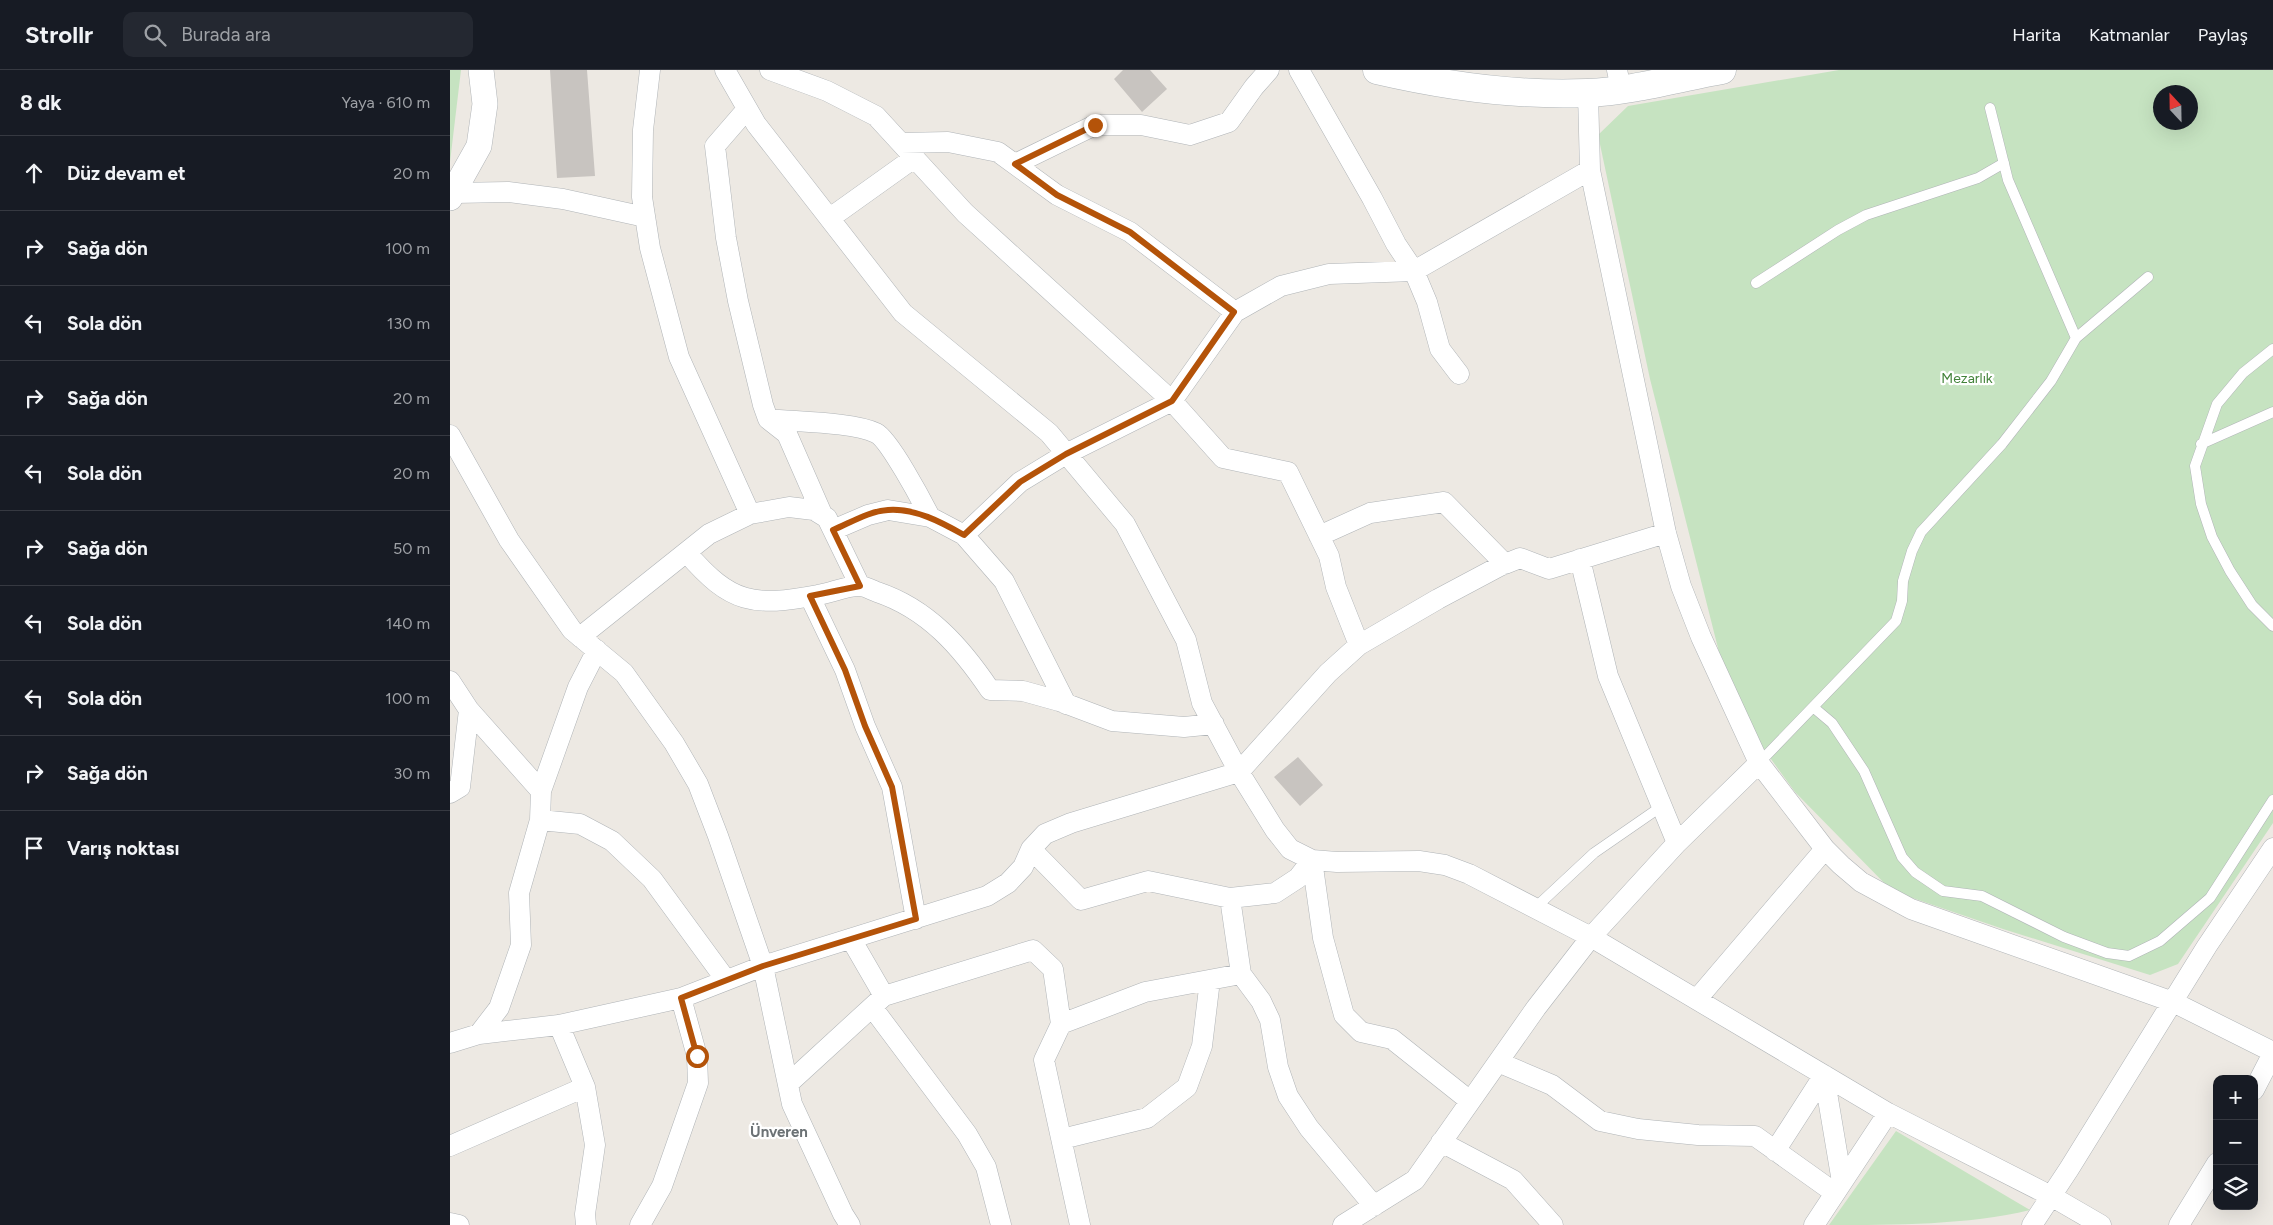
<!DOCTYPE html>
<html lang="tr">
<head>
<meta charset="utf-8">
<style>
  :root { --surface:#171b24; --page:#242831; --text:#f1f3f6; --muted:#9ea1a6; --line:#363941 }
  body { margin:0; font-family:Figtree,sans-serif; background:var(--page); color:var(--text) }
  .controls { position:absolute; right:15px; bottom:15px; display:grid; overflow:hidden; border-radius:10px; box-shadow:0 5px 20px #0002 }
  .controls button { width:45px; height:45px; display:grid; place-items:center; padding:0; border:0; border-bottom:1px solid var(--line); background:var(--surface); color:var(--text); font:25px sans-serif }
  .compass { position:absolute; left:1703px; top:15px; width:45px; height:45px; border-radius:50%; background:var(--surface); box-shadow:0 5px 20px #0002; rotate:338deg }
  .stop { position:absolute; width:15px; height:15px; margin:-11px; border:4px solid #b45309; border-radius:50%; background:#fff }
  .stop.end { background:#b45309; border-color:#fff; box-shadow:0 1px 5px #0008 }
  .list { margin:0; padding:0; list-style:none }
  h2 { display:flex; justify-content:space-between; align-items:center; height:65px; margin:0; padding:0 20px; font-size:21px }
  h2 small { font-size:16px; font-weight:400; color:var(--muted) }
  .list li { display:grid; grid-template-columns:32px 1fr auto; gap:15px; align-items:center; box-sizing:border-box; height:75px; padding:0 20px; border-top:1px solid var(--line) }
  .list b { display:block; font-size:19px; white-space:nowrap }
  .list em { font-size:16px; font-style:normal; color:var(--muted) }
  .icon { flex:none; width:28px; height:28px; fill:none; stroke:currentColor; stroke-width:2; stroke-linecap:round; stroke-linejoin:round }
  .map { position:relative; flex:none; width:1823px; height:1155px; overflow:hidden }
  header { display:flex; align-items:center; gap:30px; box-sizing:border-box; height:70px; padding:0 25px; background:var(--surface); border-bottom:1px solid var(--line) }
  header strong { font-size:24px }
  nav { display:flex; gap:28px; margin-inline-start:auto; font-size:18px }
  .search { width:350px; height:45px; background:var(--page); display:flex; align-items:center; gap:12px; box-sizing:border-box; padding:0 18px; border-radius:10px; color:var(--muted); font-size:19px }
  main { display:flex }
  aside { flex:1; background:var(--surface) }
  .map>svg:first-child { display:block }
  .green { fill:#c6e3c1; fill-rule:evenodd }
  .building { fill:#c8c4c0 }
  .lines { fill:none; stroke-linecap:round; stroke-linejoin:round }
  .service-casing { stroke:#b0b4b7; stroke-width:11 }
  .minor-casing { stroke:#b0b4b7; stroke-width:21 }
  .tertiary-casing { stroke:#b0b4b7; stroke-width:26 }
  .secondary-casing { stroke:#afb4b7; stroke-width:29 }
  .service { stroke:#fff; stroke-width:10 }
  .minor { stroke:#fff; stroke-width:20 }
  .tertiary { stroke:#fff; stroke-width:25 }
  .secondary { stroke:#fff; stroke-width:28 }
  .route { stroke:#b45309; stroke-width:6 }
  .labels { text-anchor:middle; stroke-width:4.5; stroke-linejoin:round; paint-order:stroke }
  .park-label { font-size:14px; fill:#43833a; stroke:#fff }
  .neighbourhood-label { font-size:15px; font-weight:bold; fill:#6c7275; stroke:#fff }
</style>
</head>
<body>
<header>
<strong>Strollr</strong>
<div class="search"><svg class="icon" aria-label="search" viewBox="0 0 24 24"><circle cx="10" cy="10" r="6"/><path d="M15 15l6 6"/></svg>Burada ara</div>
<nav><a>Harita</a><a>Katmanlar</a><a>Paylaş</a></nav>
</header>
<main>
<aside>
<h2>8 dk<small>Yaya · 610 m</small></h2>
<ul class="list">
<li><svg class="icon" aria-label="ahead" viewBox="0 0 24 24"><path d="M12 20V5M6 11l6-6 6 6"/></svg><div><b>Düz devam et</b></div><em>20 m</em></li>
<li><svg class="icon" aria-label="right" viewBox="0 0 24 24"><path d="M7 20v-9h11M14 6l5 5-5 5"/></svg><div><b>Sağa dön</b></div><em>100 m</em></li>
<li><svg class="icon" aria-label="left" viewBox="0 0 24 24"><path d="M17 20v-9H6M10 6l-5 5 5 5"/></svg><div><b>Sola dön</b></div><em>130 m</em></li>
<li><svg class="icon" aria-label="right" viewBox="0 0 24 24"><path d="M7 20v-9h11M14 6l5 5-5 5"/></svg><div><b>Sağa dön</b></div><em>20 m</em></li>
<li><svg class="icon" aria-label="left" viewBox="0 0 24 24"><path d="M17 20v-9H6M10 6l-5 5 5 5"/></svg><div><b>Sola dön</b></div><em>20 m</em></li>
<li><svg class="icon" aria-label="right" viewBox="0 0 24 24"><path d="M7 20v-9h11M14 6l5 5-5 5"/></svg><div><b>Sağa dön</b></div><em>50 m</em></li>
<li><svg class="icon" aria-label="left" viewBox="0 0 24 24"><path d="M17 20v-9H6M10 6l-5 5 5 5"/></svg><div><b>Sola dön</b></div><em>140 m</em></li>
<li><svg class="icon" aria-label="left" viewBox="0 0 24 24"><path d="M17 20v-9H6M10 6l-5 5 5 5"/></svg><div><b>Sola dön</b></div><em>100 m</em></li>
<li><svg class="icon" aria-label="right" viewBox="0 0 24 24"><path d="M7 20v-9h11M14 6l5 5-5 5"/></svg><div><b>Sağa dön</b></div><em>30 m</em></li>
<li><svg class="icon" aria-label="arrive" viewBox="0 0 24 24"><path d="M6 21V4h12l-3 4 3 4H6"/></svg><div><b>Varış noktası</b></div></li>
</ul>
</aside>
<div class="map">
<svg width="1823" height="1155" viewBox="0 0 1823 1155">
  <rect width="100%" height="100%" fill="#ede9e3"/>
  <path class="green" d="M0,0H11L0,92Z
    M1389,0H1823V753L1728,894L1700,905L1553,859L1442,821L1345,722L1310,674L1269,582L1200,309L1148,65L1178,36ZM1710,22H1740V52H1710Z
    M1446,1061L1580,1140C1518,1155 1445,1155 1379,1155Z"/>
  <path class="building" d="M100,0H137L145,106L107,108Z
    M673,0H700L717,19L692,42L664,9Z
    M848,687L873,715L850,736L824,707Z"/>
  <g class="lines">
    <defs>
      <path id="service" d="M1540,38L1558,110L1626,268
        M1306,213L1388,160L1416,145L1528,108L1554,93
        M1823,279L1793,303L1767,334L1745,396L1751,434L1762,467L1780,501L1802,535L1823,556
        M1751,374L1823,342
        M1363,637L1382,653L1414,701L1452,787L1465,802L1493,821L1532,826L1614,867L1657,883L1679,886L1710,871L1760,828L1823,730
        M1309,693L1446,551L1452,531L1453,511L1462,481L1471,462L1552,374L1601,311L1626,268L1698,207
        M1085,838L1144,783L1212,736"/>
      <path id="minor" d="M200,0L193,60L192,127L200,178L229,287L300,444
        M275,0L306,54L453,243L599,363L675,454L736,570L752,633L789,702L825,760L840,779L862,790L887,792L969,791L995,795L1019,804L1141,867L1438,1043L1601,1126L1651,1155
        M320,0L377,21L426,46L515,143L722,331L773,388L838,402L879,486L886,517L909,575
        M849,0L922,128L946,174L964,201L977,232L990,279L1009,304
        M1167,0L1171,19
        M1138,23L1140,100L1216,463L1231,516L1251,567L1309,693L1375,779L1391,795L1411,812L1461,839L1723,932L1823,982
        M297,39L265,76L276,168L288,231L313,335L318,349L337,364L372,444
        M451,73L498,72L548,82L607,125L680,162L785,242
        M565,94L645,55H691L740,65L779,52L804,17L819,0
        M4,123L58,122L113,129L195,147
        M380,148L464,88
        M318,349C345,352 403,352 426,363C439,369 472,431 480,447
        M0,365L59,470L122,560L174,603L224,673L248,714L268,766L313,896L342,1034L393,1144L400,1155
        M383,460L418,445L438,440L480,447L514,465L554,511L616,634
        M514,465L570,412L616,384L722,331L785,242L831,216L879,204L964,201L1140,100
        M869,466L920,443L994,432L1055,494
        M237,483C281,534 303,537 368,525C381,523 396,516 409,516C415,516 422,520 427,522C478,539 511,577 540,620L573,621L609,631L662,651L734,657L764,654
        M1130,489L1158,606L1227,773
        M360,527L395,600L415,656L442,717L466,849
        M130,567L259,464L300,444L339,437L364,440L377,448L410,516
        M0,611L19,640L91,721
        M0,723L10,717L19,640
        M90,750L130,754L162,771L202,809L276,910
        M581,779L631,830L698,811L780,828L825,823L848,808L862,790
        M862,790L873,868L894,945L911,962L942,969L1020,1031
        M780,828L791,904L811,931L820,950L828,997L838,1026L859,1058L924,1136
        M401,869L434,926
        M1247,929L1375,779
        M422,937L517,1064L536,1097L551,1155
        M611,954L695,922L791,904
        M109,955L135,1017L145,1075L135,1144L136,1155
        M29,964L49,938L71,875L69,823L90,750L91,721L128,617L147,580
        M0,973L29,964L109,955L231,928L313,896L537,826L558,813L573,797L581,779L595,764L621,753L789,702L878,603L909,575L988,529L1050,496L1070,488L1099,499L1216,463
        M1048,992L1102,1015L1150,1051L1188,1059L1248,1065L1305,1066L1385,1123
        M338,1014L434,926L583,880L603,899L611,954L594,990L630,1155
        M1804,1020L1823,983
        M612,1069L697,1048L737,1017L752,976L760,910
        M991,1072L1063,1110L1103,1155
        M0,1076L135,1017
        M1325,1081L1374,1005L1392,1112
        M0,1153L9,1155
        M190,1155L212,1116L248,1013L247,986L231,928
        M893,1155L965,1110L1086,938L1141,867L1227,773L1309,693
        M1364,1155L1438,1043
        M1582,1155L1619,1099L1757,876L1823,778
        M1729,1155L1767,1093"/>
      <path id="tertiary" d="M0,128L29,76L35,34L31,0"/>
      <path id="secondary" d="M927,0C996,16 1066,26 1137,23C1182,21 1227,8 1272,0"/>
    </defs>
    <use href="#service" class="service-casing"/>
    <use href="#minor" class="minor-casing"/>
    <use href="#tertiary" class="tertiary-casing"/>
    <use href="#secondary" class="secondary-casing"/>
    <use href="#service" class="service"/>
    <use href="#minor" class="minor"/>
    <use href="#tertiary" class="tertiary"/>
    <use href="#secondary" class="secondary"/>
  </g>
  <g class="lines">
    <path class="route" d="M247,986L231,928L313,896L466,849L442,717L415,656L395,600L360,526L410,516L383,460C400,453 419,441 438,440C465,438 491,452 514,465L570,412L616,384L722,331L784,242L680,162L607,125L565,94L645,55"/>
  </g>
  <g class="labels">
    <g class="park-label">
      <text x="1517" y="313">Mezarlık</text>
    </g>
    <g class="neighbourhood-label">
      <text x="329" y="1067">Ünveren</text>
    </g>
  </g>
</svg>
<div class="controls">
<button>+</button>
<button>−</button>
<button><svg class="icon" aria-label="layers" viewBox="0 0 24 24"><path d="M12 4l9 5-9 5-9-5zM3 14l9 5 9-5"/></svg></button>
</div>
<svg class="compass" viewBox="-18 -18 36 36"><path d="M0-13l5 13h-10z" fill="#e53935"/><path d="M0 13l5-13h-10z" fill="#9ea1a6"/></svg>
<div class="stop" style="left:247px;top:986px"></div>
<div class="stop end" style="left:645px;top:55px"></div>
</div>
</main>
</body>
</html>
